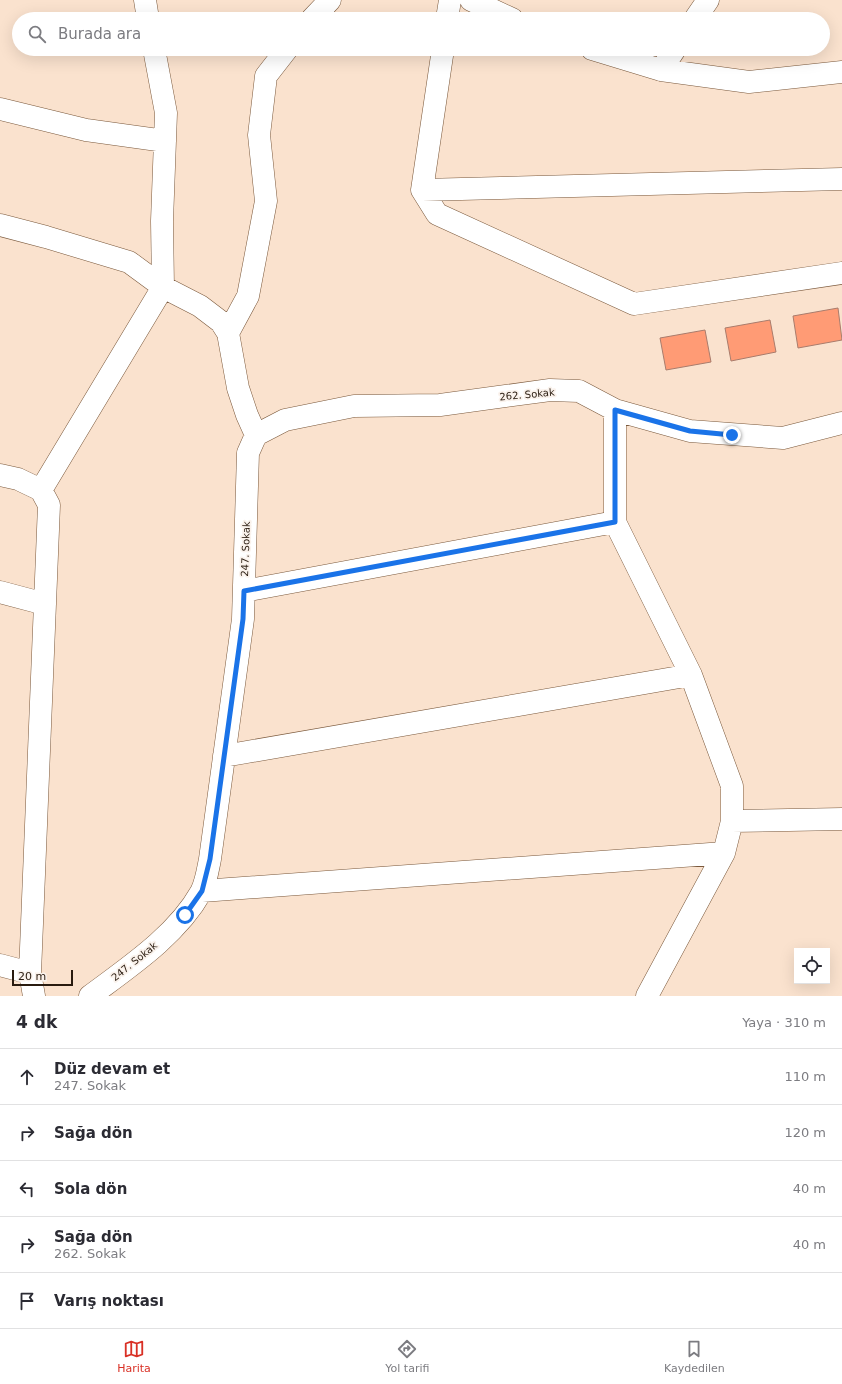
<!DOCTYPE html>
<html lang="tr">
<head>
<meta charset="utf-8">
<style>
  :root { --surface:#fff; --page:#f7f7f7; --text:#2b2b33; --muted:#7c7c81; --line:#e1e1e2; --accent:#d93025 }
  body { margin:0; font-family:"DejaVu Sans",sans-serif; background:var(--page); color:var(--text) }
  .controls { position:absolute; right:12px; bottom:12px; display:grid; overflow:hidden; border-radius:0px; box-shadow:0 4px 16px #0002 }
  .controls button { width:36px; height:36px; display:grid; place-items:center; padding:0; border:0; border-bottom:1px solid var(--line); background:var(--surface); color:var(--text); font:20px sans-serif }
  .scale { position:absolute; left:12px; bottom:10px; width:61px; box-sizing:border-box; padding-left:4px; border:2px solid #291b0f; border-top:0; font-size:11px; line-height:14px; white-space:nowrap; color:#291b0f; -webkit-text-stroke:3px #faf2ec; paint-order:stroke }
  .stop { position:absolute; width:12px; height:12px; margin:-9px; border:3px solid #1a73e8; border-radius:50%; background:#fff }
  .stop.end { background:#1a73e8; border-color:#fff; box-shadow:0 1px 4px #0008 }
  .list { margin:0; padding:0; list-style:none }
  h2 { display:flex; justify-content:space-between; align-items:center; height:52px; margin:0; padding:0 16px; font-size:17px }
  h2 small { font-size:13px; font-weight:400; color:var(--muted) }
  .list li { display:grid; grid-template-columns:26px 1fr auto; gap:12px; align-items:center; box-sizing:border-box; height:56px; padding:0 16px; border-top:1px solid var(--line) }
  .list b { display:block; font-size:15px; white-space:nowrap }
  .list p { margin:0; font-size:13px; white-space:nowrap; color:var(--muted) }
  .list em { font-size:13px; font-style:normal; color:var(--muted) }
  .icon { flex:none; width:22px; height:22px; fill:none; stroke:currentColor; stroke-width:2; stroke-linecap:round; stroke-linejoin:round }
  .map { position:relative; flex:none; width:842px; height:996px; overflow:hidden }
  .search { position:absolute; background:var(--surface); box-shadow:0 4px 16px #0002; left:12px; right:12px; top:12px; height:44px; display:flex; align-items:center; gap:10px; box-sizing:border-box; padding:0 14px; border-radius:22px; color:var(--muted); font-size:15px }
  .sheet { height:332px; background:var(--surface) }
  nav { display:flex; justify-content:space-around; align-items:center; box-sizing:border-box; height:56px; border-top:1px solid var(--line); background:var(--surface); font-size:11px; color:var(--muted) }
  nav a { display:grid; justify-items:center; gap:2px }
  nav .on { color:var(--accent) }
  .map>svg:first-child { display:block }
  .building { fill:#ff9b75; stroke:#a97c6c }
  .lines { fill:none; stroke-linecap:round; stroke-linejoin:round }
  .minor-casing { stroke:#7a583b; stroke-width:23 }
  .minor { stroke:#fff; stroke-width:22 }
  .route { stroke:#1a73e8; stroke-width:5 }
  .labels { text-anchor:middle; stroke-width:3.5; stroke-linejoin:round; paint-order:stroke }
  .street-label { font-size:10px; fill:#291b0f; stroke:#faf2ec }
</style>
</head>
<body>
<div class="map">
<svg width="842" height="996" viewBox="0 0 842 996">
  <rect width="100%" height="100%" fill="#fae2ce"/>
  <path class="building" d="M838,308L842,340L798,348L793,316Z
    M770,320L776,352L731,361L725,328Z
    M705,330L711,362L666,370L660,338Z"/>
  <g class="lines">
    <defs>
      <path id="minor" d="M145,0L148,19
        M471,0L512,19
        M312,19L330,0
        M447,19L450,0
        M695,19L708,0
        M443,49L422,190L437,214L634,304L842,273
        M592,49L661,70L749,82L842,72
        M661,70L675,49
        M0,109L86,130L165,141
        M422,190L842,179
        M0,225L46,237L129,262L163,287L200,306L221,322L228,333L238,388L247,415L256,435
        M228,333L248,296L266,201L259,135L266,76L287,49
        M615,410V522L691,675L732,786V821L724,853L647,996
        M256,435L285,420L354,406L440,405L550,390L579,391L615,410L690,431L783,438L842,423
        M0,475L18,479L41,490L49,505L30,973L34,996
        M41,490L163,287L162,221L166,113L154,49
        M244,591L615,522
        M0,592L45,604
        M224,756L691,675
        M732,821L842,819
        M202,891L724,853
        M0,965L30,973
        M90,996C129,967 177,935 201,892C206,883 208,869 210,859L243,619L248,453L256,435"/>
    </defs>
    <use href="#minor" class="minor-casing"/>
    <use href="#minor" class="minor"/>
  </g>
  <g class="lines">
    <path class="route" d="M185,915L202,891L210,859L243,619L244,591L615,522V410L690,431L732,435"/>
  </g>
  <g class="labels">
    <g class="street-label">
      <text transform="translate(527 394) rotate(-5)" y="4">262. Sokak</text>
      <text transform="translate(245 549) rotate(-88)" y="4">247. Sokak</text>
      <text transform="translate(134 961) rotate(-39)" y="4">247. Sokak</text>
    </g>
  </g>
</svg>
<div class="controls">
<button><svg class="icon" aria-label="locate" viewBox="0 0 24 24"><circle cx="12" cy="12" r="6"/><path d="M12 2v4M12 18v4M2 12h4M18 12h4"/></svg></button>
</div>
<div class="scale">20 m</div>
<div class="stop" style="left:185px;top:915px"></div>
<div class="stop end" style="left:732px;top:435px"></div>
<div class="search"><svg class="icon" aria-label="search" viewBox="0 0 24 24"><circle cx="10" cy="10" r="6"/><path d="M15 15l6 6"/></svg>Burada ara</div>
</div>
<section class="sheet">
<h2>4 dk<small>Yaya · 310 m</small></h2>
<ul class="list">
<li><svg class="icon" aria-label="ahead" viewBox="0 0 24 24"><path d="M12 20V5M6 11l6-6 6 6"/></svg><div><b>Düz devam et</b><p>247. Sokak</p></div><em>110 m</em></li>
<li><svg class="icon" aria-label="right" viewBox="0 0 24 24"><path d="M7 20v-9h11M14 6l5 5-5 5"/></svg><div><b>Sağa dön</b></div><em>120 m</em></li>
<li><svg class="icon" aria-label="left" viewBox="0 0 24 24"><path d="M17 20v-9H6M10 6l-5 5 5 5"/></svg><div><b>Sola dön</b></div><em>40 m</em></li>
<li><svg class="icon" aria-label="right" viewBox="0 0 24 24"><path d="M7 20v-9h11M14 6l5 5-5 5"/></svg><div><b>Sağa dön</b><p>262. Sokak</p></div><em>40 m</em></li>
<li><svg class="icon" aria-label="arrive" viewBox="0 0 24 24"><path d="M6 21V4h12l-3 4 3 4H6"/></svg><div><b>Varış noktası</b></div></li>
</ul>
</section>
<nav>
<a class="on"><svg class="icon" aria-label="map" viewBox="0 0 24 24"><path d="M3 6l6-2 6 2 6-2v14l-6 2-6-2-6 2zM9 4v14M15 6v14"/></svg>Harita</a>
<a><svg class="icon" aria-label="directions" viewBox="0 0 24 24"><path d="M12 3l9 9-9 9-9-9zM9 14v-3h6M13 9l2 2-2 2"/></svg>Yol tarifi</a>
<a><svg class="icon" aria-label="saved" viewBox="0 0 24 24"><path d="M7 4h10v16l-5-4-5 4z"/></svg>Kaydedilen</a>
</nav>
</body>
</html>
